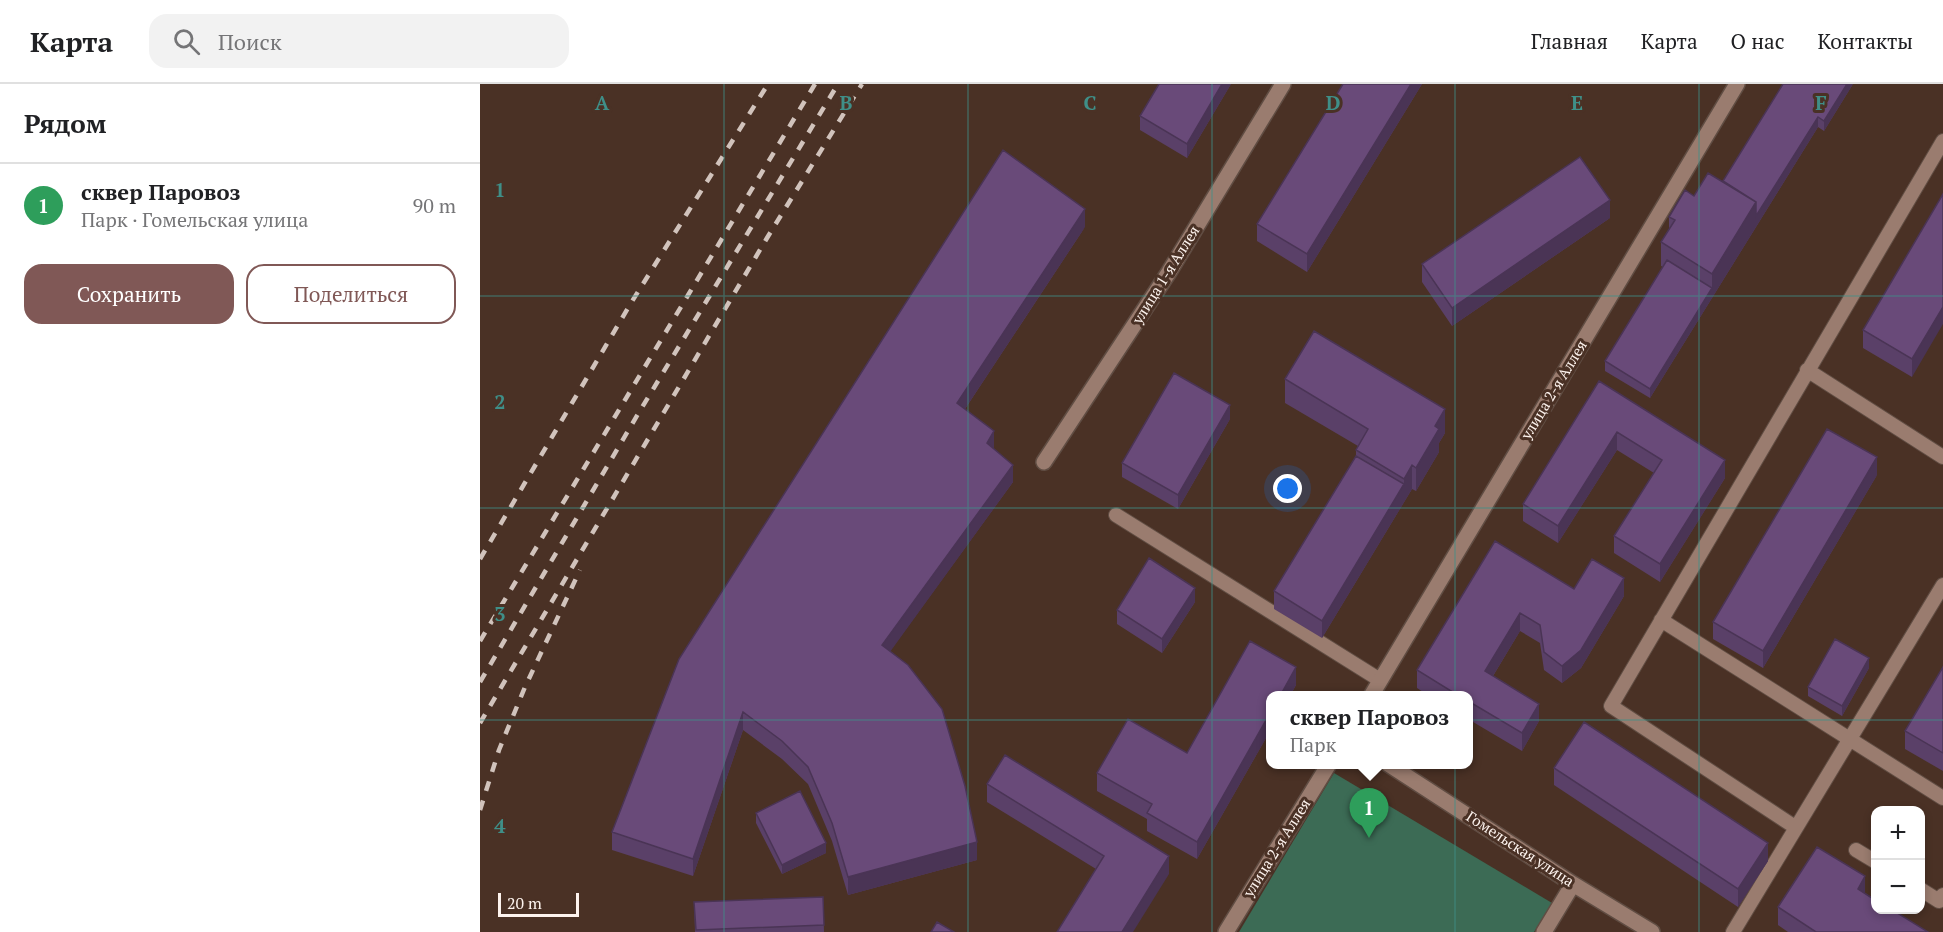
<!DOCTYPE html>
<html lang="ru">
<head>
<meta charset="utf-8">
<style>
  :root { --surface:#fff; --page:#f2f2f2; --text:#202124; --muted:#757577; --line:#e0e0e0; --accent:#805856 }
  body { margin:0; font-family:"PT Serif",serif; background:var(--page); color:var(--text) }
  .controls { position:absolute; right:18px; bottom:18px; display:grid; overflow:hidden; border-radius:12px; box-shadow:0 3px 9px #0003 }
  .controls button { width:54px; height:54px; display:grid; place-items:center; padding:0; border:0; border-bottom:2px solid var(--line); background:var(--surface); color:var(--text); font:30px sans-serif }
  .scale { position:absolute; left:18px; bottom:15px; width:81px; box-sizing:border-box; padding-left:6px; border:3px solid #fdf3ee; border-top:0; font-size:16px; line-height:21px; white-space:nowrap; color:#fdf3ee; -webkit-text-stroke:4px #4a3125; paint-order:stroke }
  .you { position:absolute; left:808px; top:405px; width:21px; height:21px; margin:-15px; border:4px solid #fff; border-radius:50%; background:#1a73e8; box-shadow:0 0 0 9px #1a73e833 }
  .badge { display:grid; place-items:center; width:39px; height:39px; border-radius:50%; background:var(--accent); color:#fff; font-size:20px; font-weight:700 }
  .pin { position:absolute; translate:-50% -50px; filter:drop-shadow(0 2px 3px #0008) }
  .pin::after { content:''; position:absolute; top:32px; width:21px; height:18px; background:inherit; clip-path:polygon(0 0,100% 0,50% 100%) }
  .popup { position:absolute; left:786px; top:607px; width:207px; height:78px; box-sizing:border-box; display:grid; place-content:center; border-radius:12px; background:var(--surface); filter:drop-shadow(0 2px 4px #0005); font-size:20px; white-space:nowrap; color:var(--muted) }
  .popup b { font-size:22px; color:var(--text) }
  .popup::after { content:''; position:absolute; left:50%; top:100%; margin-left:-12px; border:12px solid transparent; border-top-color:var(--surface) }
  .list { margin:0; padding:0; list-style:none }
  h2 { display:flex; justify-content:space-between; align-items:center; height:78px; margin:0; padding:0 24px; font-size:26px }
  h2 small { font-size:20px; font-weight:400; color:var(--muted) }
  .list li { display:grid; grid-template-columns:39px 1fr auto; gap:18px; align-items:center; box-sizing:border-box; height:84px; padding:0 24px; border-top:2px solid var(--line) }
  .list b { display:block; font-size:22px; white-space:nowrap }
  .list p { margin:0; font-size:20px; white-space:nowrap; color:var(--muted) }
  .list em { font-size:20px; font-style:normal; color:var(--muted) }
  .actions { display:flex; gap:12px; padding:18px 24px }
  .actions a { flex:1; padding:14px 0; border:2px solid var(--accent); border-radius:18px; text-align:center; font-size:21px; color:var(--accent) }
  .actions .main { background:var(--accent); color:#fff }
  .icon { flex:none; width:33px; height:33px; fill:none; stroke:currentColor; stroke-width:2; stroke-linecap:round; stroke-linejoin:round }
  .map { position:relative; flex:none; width:1463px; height:848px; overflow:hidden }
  header { display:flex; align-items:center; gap:36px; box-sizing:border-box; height:84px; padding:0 30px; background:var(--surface); border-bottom:2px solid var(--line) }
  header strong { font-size:28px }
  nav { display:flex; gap:33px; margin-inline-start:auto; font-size:21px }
  .search { width:420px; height:54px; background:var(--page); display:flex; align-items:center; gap:15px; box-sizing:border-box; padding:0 21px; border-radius:18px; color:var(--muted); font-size:22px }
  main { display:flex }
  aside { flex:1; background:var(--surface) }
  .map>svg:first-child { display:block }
  .green { fill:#3c6b55 }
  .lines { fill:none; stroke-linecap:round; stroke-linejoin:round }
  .lane-casing { stroke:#604d43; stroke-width:16 }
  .street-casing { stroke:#604d43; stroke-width:18 }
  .lane { stroke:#9a7c6f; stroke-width:14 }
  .street { stroke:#9a7c6f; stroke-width:15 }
  .rail { stroke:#d1c3bc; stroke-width:4.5; stroke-dasharray:10 10; stroke-linecap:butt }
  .wall { fill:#5a4068 }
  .shaded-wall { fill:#4a3455 }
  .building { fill:#694a79; stroke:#4a3455; stroke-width:1.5 }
  .grid { fill:none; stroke:#3f8f88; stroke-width:1.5; stroke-opacity:0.55 }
  .labels { text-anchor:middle; stroke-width:6; stroke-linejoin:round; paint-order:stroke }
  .street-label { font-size:15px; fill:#fdf3ee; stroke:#4a3125 }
  .grid-label { font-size:20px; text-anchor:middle; font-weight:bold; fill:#3f8f88; stroke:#4a3125; stroke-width:6; stroke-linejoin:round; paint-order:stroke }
</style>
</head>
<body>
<header>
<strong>Карта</strong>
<div class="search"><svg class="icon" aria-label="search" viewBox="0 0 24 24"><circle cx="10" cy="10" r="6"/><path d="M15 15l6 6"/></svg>Поиск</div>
<nav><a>Главная</a><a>Карта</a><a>О нас</a><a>Контакты</a></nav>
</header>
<main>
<aside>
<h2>Рядом<small></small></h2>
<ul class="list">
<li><span class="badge" style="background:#2e9e5b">1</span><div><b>сквер Паровоз</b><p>Парк · Гомельская улица</p></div><em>90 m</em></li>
</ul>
<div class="actions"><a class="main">Сохранить</a><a>Поделиться</a></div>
</aside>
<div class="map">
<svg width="1463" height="848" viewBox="0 0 1463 848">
  <rect width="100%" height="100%" fill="#4a3125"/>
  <path class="green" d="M854,689L1072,819L1054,848H759Z"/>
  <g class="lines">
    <defs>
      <path id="lane" d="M1327,286L1463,373
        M636,431L900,596
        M1181,536L1463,714
        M1315,743L1131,622L1463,57
        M1376,766L1396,778
        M1440,805L1459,817L1463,811
        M1253,848L1463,501"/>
      <path id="street" d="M564,378L689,188L803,0
        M891,612L1257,0
        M908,680L1093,800L1172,848
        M746,848L849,680
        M1064,848L1093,800"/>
    </defs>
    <use href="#lane" class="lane-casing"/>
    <use href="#street" class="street-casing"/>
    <use href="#lane" class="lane"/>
    <use href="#street" class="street"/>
    <path class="rail" d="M0,475L151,219L288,0
      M0,557L335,0
      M0,598L158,330L358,0
      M0,639L287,154L382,0
      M0,726L19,666L45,603L100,486"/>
  </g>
  <path class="wall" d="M751,0L707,74L660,46V32Z
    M863,0H942L827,188L777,157V140Z
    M1373,0L1344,47L1338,43L1170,314L1125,287V277L1183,183L1181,182V158L1189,145V133L1214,112L1243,98Z
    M1463,110L1432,293L1383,264V246Z
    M1130,134L972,242L942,198V180Z
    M605,143L485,325L514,365L533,398L410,567L497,776L368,811L352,757L328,700L302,675L263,646L213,792L132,766V748Z
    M805,295L965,349L959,359V368L936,407L932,405L842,554L794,525V507L876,372V366L878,362L805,319Z
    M1119,297L1245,394L1180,498L1134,469V452L1174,389L1137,366L1078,459L1043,437V420Z
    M750,335L698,425L642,393V379Z
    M1397,391L1283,584L1233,555V538Z
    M1015,457L1094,505L1144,512L1101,584L1082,599L1064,586L1060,559L1040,547L1013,592L1059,637L1042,667L988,635V612H949L937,604V586Z
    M715,518L682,569L637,540V526Z
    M770,557L816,583V601L810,612H790V647L717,775L667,747V735L617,707V689L648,635L707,669Z
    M1463,583V687L1425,665V647Z
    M1389,584L1362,632L1328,612V603Z
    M1074,684L1288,777L1258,823L1074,701Z
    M507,700L689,790L616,785L507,718Z
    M276,729L346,769L302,790L276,739Z
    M1385,809L1448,848H1308L1298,841V823Z
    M343,813L344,848H215L214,818Z"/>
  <path class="shaded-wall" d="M742,0H751L707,74V60Z
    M931,0H942L827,188V170Z
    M1367,0H1373L1344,47V37Z
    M1338,33V43L1170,314V305L1232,204V190L1276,118Z
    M1130,116V134L972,242V224Z
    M605,125V143L477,337V319Z
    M1463,223V240L1432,293V275Z
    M750,321V335L698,425V411Z
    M965,325V349L959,359V368L936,407V384L955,342Z
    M514,347V365L507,359Z
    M1137,348V366L1078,459V442Z
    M1397,373V391L1283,584V567Z
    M1245,376V394L1180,498V480Z
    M533,381V398L402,579V561Z
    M932,381V405L842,554V537L924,400V395Z
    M1144,494V512L1101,584L1082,599V582Z
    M715,504V518L682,569V555Z
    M1040,529V547L1005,605V587Z
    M1389,574V584L1362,632V622Z
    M816,583V601L810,612H800Z
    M1059,620V637L1042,667V649Z
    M263,628V646L213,792V775Z
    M790,629V647L717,775V758Z
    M497,758V776L368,811V793Z
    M346,759V769L302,790V781Z
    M1288,759V777L1258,823V805Z
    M689,772V790L653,848H642Z
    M1385,792V810L1378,805Z"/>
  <path class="building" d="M679,0H742L707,60L660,32Z
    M863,0H931L827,170L777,140Z
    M1303,0H1367L1344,37L1338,33L1276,132V118L1243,97Z
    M523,66L605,125L477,319L514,347L507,359L533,381L402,561L428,581L462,625L485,702L497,758L368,793L352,739L328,683L302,657L263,628L213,775L132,748L199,575Z
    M1100,73L1130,116L972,224L942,180Z
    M1228,89L1276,118L1232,190L1181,158L1195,136L1189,133L1205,106L1214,112Z
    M1463,110V223L1432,275L1383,246Z
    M1187,176L1232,204L1170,305L1125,277Z
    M834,247L965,325L955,342L959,345L936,384L932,381L924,395L876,366L888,345L805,295Z
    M694,289L750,321L698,411L642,379Z
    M1119,297L1245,376L1180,480L1134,452L1182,376L1137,348L1078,442L1043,420Z
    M1347,345L1397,373L1283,567L1233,538Z
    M876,372L924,400L842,537L794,507Z
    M1015,457L1094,505L1112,475L1144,494L1101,566L1082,582L1064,568L1060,541L1040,529L1005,587L1059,620L1042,649L988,617V612H979L937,586Z
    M669,474L715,504L682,555L637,526Z
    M1355,555L1389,574L1362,622L1328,603Z
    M770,557L816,583L800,612H790V629L717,758L667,729L672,720L617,689L648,635L707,669Z
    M1463,583V669L1425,647Z
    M1104,638L1288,759L1258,805L1074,684Z
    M525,671L689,772L642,848H577L624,772L507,700Z
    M320,707L346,759L302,781L276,729Z
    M1337,763L1385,792L1378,805L1395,816V825H1411L1448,848H1336L1298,823Z
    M343,813L344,841L216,846L214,818Z
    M457,838L474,848H451Z"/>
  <path class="grid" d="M244,0V848M488,0V848M732,0V848M975,0V848M1219,0V848M0,212H1463M0,424H1463M0,636H1463"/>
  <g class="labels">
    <g class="street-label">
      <text transform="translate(686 191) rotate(-58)" y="5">улица 1-я Аллея</text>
      <text transform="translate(1074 306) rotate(-59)" y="5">улица 2-я Аллея</text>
      <text transform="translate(797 764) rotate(-58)" y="5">улица 2-я Аллея</text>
      <text transform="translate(1040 765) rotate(33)" y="5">Гомельская улица</text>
    </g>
  </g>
  <g class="grid-label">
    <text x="122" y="26">A</text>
    <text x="366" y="26">B</text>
    <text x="610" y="26">C</text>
    <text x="853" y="26">D</text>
    <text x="1097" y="26">E</text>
    <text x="1341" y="26">F</text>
    <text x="20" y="113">1</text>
    <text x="20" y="325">2</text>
    <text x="20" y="537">3</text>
    <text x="20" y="749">4</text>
  </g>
</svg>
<div class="controls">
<button>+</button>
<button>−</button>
</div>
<div class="scale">20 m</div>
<div class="you"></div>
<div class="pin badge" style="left:889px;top:754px;background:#2e9e5b">1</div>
<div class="popup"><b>сквер Паровоз</b>Парк</div>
</div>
</main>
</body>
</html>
